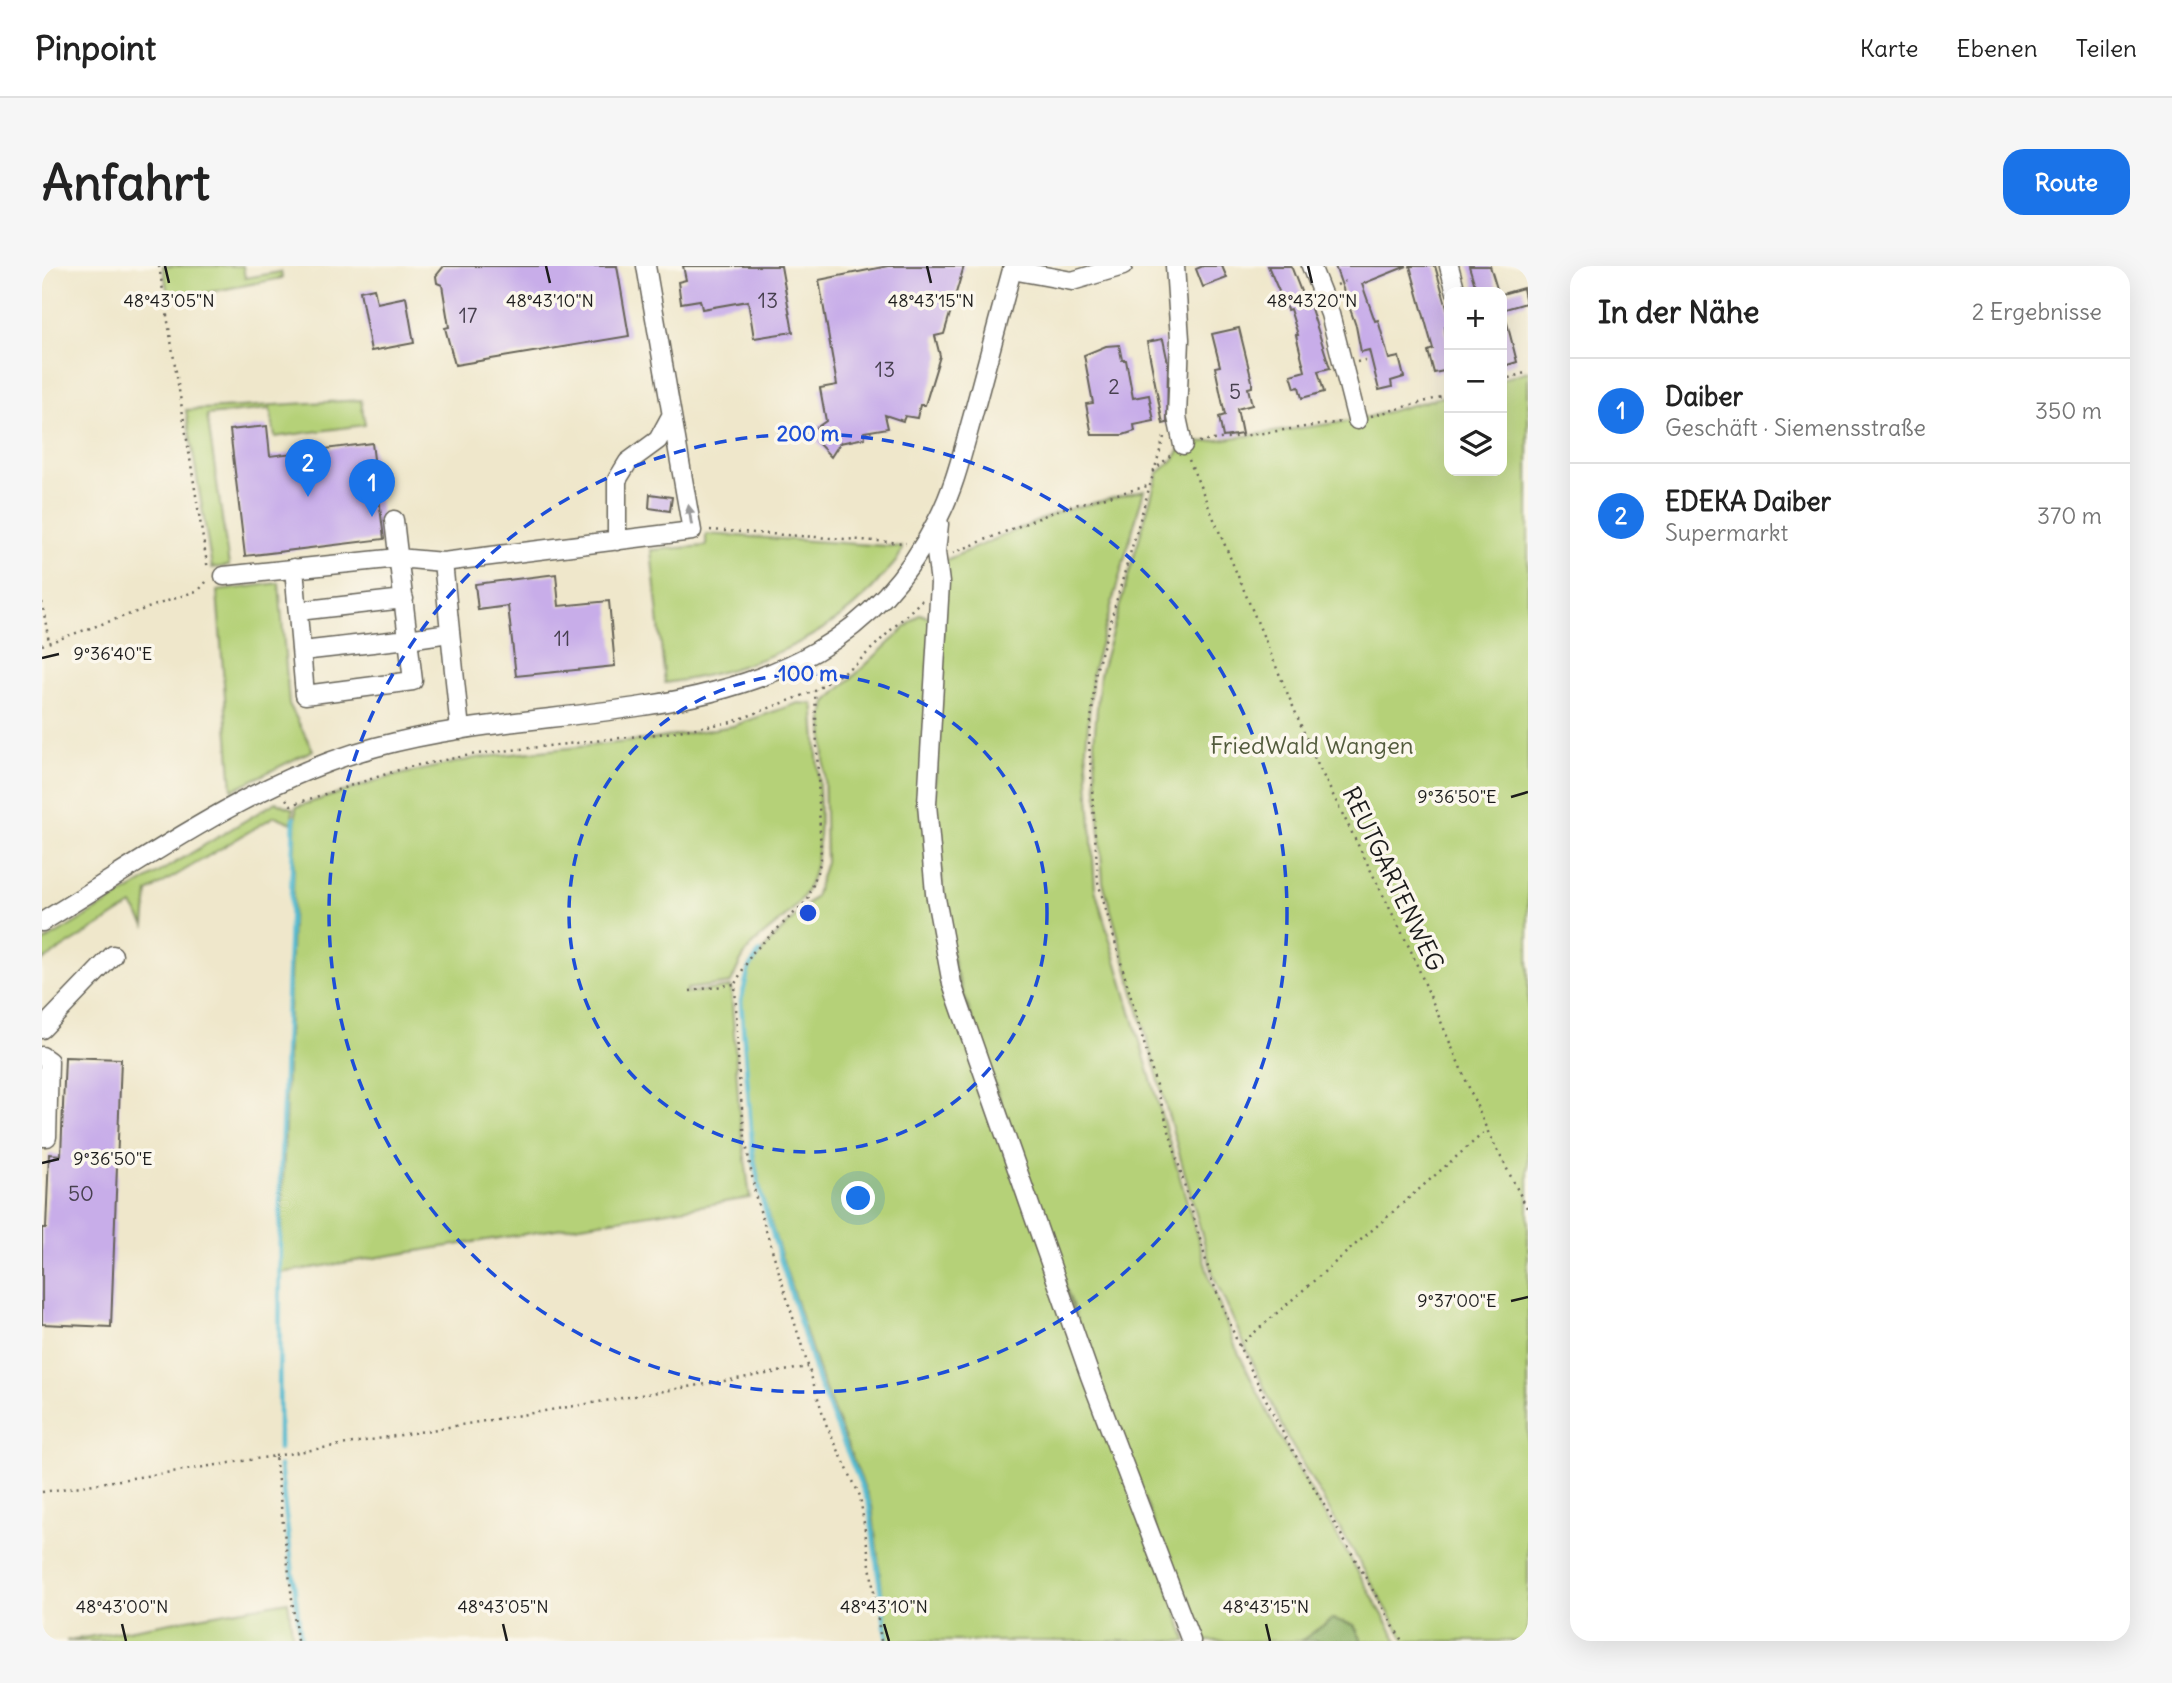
<!DOCTYPE html>
<html lang="de">
<head>
<meta charset="utf-8">
<style>
  :root { --surface:#fff; --page:#f6f6f6; --text:#222; --muted:#767676; --line:#e0e0e0; --accent:#1a73e8 }
  body { margin:0; font-family:Delius,sans-serif; background:var(--page); color:var(--text) }
  .controls { position:absolute; right:21px; top:21px; display:grid; overflow:hidden; border-radius:14px; box-shadow:0 7px 28px #0002 }
  .controls button { width:63px; height:63px; display:grid; place-items:center; padding:0; border:0; border-bottom:2px solid var(--line); background:var(--surface); color:var(--text); font:35px sans-serif }
  .you { position:absolute; left:817px; top:933px; width:24px; height:24px; margin:-18px; border:5px solid #fff; border-radius:50%; background:#1a73e8; box-shadow:0 0 0 10px #1a73e833 }
  .badge { display:grid; place-items:center; width:46px; height:46px; border-radius:50%; background:var(--accent); color:#fff; font-size:23px; font-weight:700 }
  .pin { position:absolute; translate:-50% -58px; filter:drop-shadow(0 2px 4px #0008) }
  .pin::after { content:''; position:absolute; top:37px; width:24px; height:21px; background:inherit; clip-path:polygon(0 0,100% 0,50% 100%) }
  .list { margin:0; padding:0; list-style:none }
  h2 { display:flex; justify-content:space-between; align-items:center; height:91px; margin:0; padding:0 28px; font-size:30px }
  h2 small { font-size:23px; font-weight:400; color:var(--muted) }
  .list li { display:grid; grid-template-columns:46px 1fr auto; gap:21px; align-items:center; box-sizing:border-box; height:105px; padding:0 28px; border-top:2px solid var(--line) }
  .list b { display:block; font-size:26px; white-space:nowrap }
  .list p { margin:0; font-size:23px; white-space:nowrap; color:var(--muted) }
  .list em { font-size:23px; font-style:normal; color:var(--muted) }
  .icon { flex:none; width:38px; height:38px; fill:none; stroke:currentColor; stroke-width:2; stroke-linecap:round; stroke-linejoin:round }
  .map { position:relative; flex:none; width:1486px; height:1375px; overflow:hidden; border-radius:21px }
  header { display:flex; align-items:center; gap:42px; box-sizing:border-box; height:98px; padding:0 35px; background:var(--surface); border-bottom:2px solid var(--line) }
  header strong { font-size:33px }
  nav { display:flex; gap:38px; margin-inline-start:auto; font-size:24px }
  .intro { display:flex; align-items:center; justify-content:space-between; box-sizing:border-box; height:168px; padding:0 42px }
  h1 { margin:0; font-size:49px }
  .button { padding:18px 32px; border-radius:21px; background:var(--accent); color:#fff; font-size:24px; font-weight:700 }
  main { display:flex; gap:42px; padding:0 42px }
  aside { flex:1; background:var(--surface); border-radius:21px; box-shadow:0 7px 28px #0002 }
  .map>svg:first-child { display:block }
  .green { fill:#b5d178; stroke:#68764a; stroke-width:2 }
  .forest { fill:#90b368; stroke:#566842; stroke-width:2 }
  .lines { fill:none; stroke-linecap:round; stroke-linejoin:round }
  .stream { stroke:#54bcd1; stroke-width:4.5 }
  .building { fill:#c8ade9 }
  .minor-casing { stroke:#666359; stroke-width:21 }
  .path { stroke:#666359; stroke-width:2.5; stroke-dasharray:2 5; stroke-linecap:butt }
  .minor { stroke:#fff; stroke-width:18 }
  .oneway { fill:#999 }
  .ticks { fill:none; stroke:#1c1c1c; stroke-width:2.5 }
  .ring { fill:none; stroke:#1d4ed8; stroke-width:3.5; stroke-dasharray:12 9 }
  .labels { text-anchor:middle; stroke-width:7; stroke-linejoin:round; paint-order:stroke }
  .number-label { font-size:21px; fill:#47404f }
  .park-label { font-size:24px; fill:#525b3c; stroke:#fbf7ec }
  .street-label { font-size:24px; fill:#1c1c1c; stroke:#fbf7ec }
  .ticks-label { font-size:18px; text-anchor:middle; fill:#1c1c1c; stroke:#fbf7ec; stroke-width:7; stroke-linejoin:round; paint-order:stroke }
  .centre { fill:#1d4ed8; stroke:#fbf7ec; stroke-width:3.5 }
  .ring-label { font-size:21px; text-anchor:middle; font-weight:bold; fill:#1d4ed8; stroke:#fbf7ec; stroke-width:7; stroke-linejoin:round; paint-order:stroke }
</style>
</head>
<body>
<header>
<strong>Pinpoint</strong>
<nav><a>Karte</a><a>Ebenen</a><a>Teilen</a></nav>
</header>
<div class="intro"><h1>Anfahrt</h1><a class="button">Route</a></div>
<main>
<div class="map">
<svg width="1486" height="1375" viewBox="0 0 1486 1375">
  <rect width="100%" height="100%" fill="#fbf7ec"/>
  <filter id="ink" filterUnits="userSpaceOnUse"><feTurbulence type="fractalNoise" baseFrequency=".0143" numOctaves="2"/><feDisplacementMap in="SourceGraphic" scale="14" xChannelSelector="R" yChannelSelector="G"/><feConvolveMatrix kernelMatrix="1 2 1 2 8 2 1 2 1" color-interpolation-filters="sRGB"/></filter>
  <filter id="wash" filterUnits="userSpaceOnUse"><feTurbulence type="fractalNoise" baseFrequency=".00686" numOctaves="4" result="noise"/><feDisplacementMap in="SourceGraphic" scale="28" xChannelSelector="R" yChannelSelector="G"/><feGaussianBlur stdDeviation="1.57" result="paint"/><feColorMatrix in="noise" values="0 0 0 0 0 0 0 0 0 0 0 0 0 0 0 0 0 1.4 0 .05"/><feComposite in="paint" operator="in"/></filter>
  <g filter="url(#wash)">
    <rect width="100%" height="100%" fill="#efe7cb"/>
    <path class="green" d="M121,0H201L203,12L239,6L240,12L127,34Z
      M1486,105V1375H1363L1245,1171L1172,1012L1061,616L1052,476L1058,408L1116,207L1131,194L1141,179L1315,154L1407,129V205H1460V113Z
      M319,134L323,159L233,171L228,143L165,149L187,300L170,302L144,144Z
      M1102,224L1051,404L1044,481L1053,623L1169,1017L1194,1082L1239,1173L1356,1375H1320L1312,1359L1290,1353L1259,1375H1156L1041,1069L915,714L905,658L892,540L904,294L1019,245Z
      M664,268L860,281C859,293 848,302 840,311C788,375 702,406 623,417L609,284L664,280Z
      M237,317L247,438L271,484L190,524L175,325Z
      M878,348L888,352L889,633L1145,1375H846L830,1240L780,1116L720,929L712,886L701,772L700,734L708,702L729,675L773,631L784,596L781,451L784,436Z
      M756,437L771,438L772,445C774,495 789,589 761,631C748,651 726,663 710,679C700,690 695,703 689,717L645,723L644,727L689,721L697,845L708,932L238,1007L254,541L348,511L434,492L612,473L691,460Z
      M234,536L251,543L250,557L233,550L106,626L103,659L90,639L0,695V677Z
      M246,1335L251,1375H24Z"/>
    <path class="forest" d="M1290,1353L1312,1359L1320,1375H1259Z"/>
    <g class="lines">
      <path class="stream" d="M718,686L707,702L699,735L711,889L719,930L777,1118L827,1238L845,1375
        M237,1183L238,917L252,552
        M238,1200L259,1375"/>
    </g>
    <g id="blocks">
      <path class="building" d="M402,0H575L587,70L413,99L403,62L407,61L400,19L395,17L394,10Z
        M641,0H739L751,66L712,72L706,35L660,43L658,34L639,37L636,16L644,14Z
        M846,0H922L902,68L893,70L898,90L883,139H878L875,152L863,150L861,155L843,149L846,162L822,166L823,172L798,177L789,191L774,175L779,171L774,162L784,155L778,122L795,119L777,14Z
        M1161,0H1180L1185,12L1161,21L1154,3Z
        M1226,0H1249L1260,28L1264,27L1288,102L1276,105L1282,126L1260,132L1257,121L1253,122L1249,109L1263,105L1254,69H1256L1248,43L1245,44Z
        M1293,0H1365L1320,18L1333,55L1336,54L1347,93L1357,91L1362,111L1349,115L1350,121L1337,124L1327,84L1319,86L1314,60Z
        M1368,0H1393L1407,49V60L1403,61L1407,104L1392,107L1386,85L1391,83Z
        M1427,0H1448L1456,26H1435Z
        M332,22L335,37L364,31L372,77L329,85L318,25Z
        M1481,22L1484,37L1460,44V28Z
        M1464,53L1475,96L1462,100L1460,98V54Z
        M1197,62L1210,115V121L1206,122L1210,139L1195,143L1200,168L1181,171L1177,151L1183,149L1173,101L1178,100L1170,68Z
        M1121,73L1126,97L1125,157L1121,158L1105,76Z
        M1077,79L1080,94H1084L1091,132L1107,129L1112,155L1092,159L1093,165L1081,169H1050L1044,138L1051,137L1042,89L1064,80Z
        M225,160L228,190L330,177L342,273L203,290L188,164Z
        M608,228L630,231L628,245L607,242Z
        M514,308L517,340L567,335L573,400L474,410L466,340L436,344L433,318Z
        M23,791L79,793L69,1061L0,1058V962H4L7,888L19,889Z"/>
    </g>
  </g>
  <g filter="url(#ink)">
    <use href="#blocks" fill-opacity="0" stroke="#666359" stroke-width="2"/>
    <g class="lines">
      <defs>
        <path id="minor" d="M1133,0L1138,73L1135,151L1141,179
          M1269,0L1288,48L1315,154
          M1407,0L1414,26
          M970,4L1030,15L1081,0
          M897,258L894,286L898,317L885,538L893,627L910,718L1048,1110L1149,1375
          M575,275V214L586,196L616,174L629,150
          M252,302L263,429L371,415L366,373L407,367
          M182,310L356,292L401,296
          M256,345L362,333
          M260,385L366,373L352,254
          M418,464L401,296L650,265L604,0
          M0,656C106,592 213,513 334,481C422,457 512,454 601,440C732,420 834,376 896,253C913,220 921,184 931,149C944,99 958,50 971,0
          M0,763L71,689
          M0,790L7,795L5,871H0"/>
      </defs>
      <use href="#minor" class="minor-casing"/>
      <path class="path" d="M117,0L166,304
        M1295,19L1306,14
        M1315,96L1323,94
        M1460,114L1486,106
        M1329,150L1407,129
        M1122,171L1054,405L1047,476L1056,616L1169,1012L1197,1080L1243,1171L1360,1375
        M1157,176L1299,156
        M1147,194L1274,495L1369,685L1445,864L1486,944
        M1111,205L1129,189
        M668,264L864,277
        M911,287L1021,242L1106,220
        M0,336L7,376
        M0,379L157,324L165,315
        M244,533L249,539L366,501L434,488L624,467L690,456L773,425
        M648,725L693,718
        M1197,1080L1445,864
        M233,1190L766,1101
        M0,1226L233,1190L255,1375
        M839,1375L818,1230L784,1158L714,932L703,872L697,812L693,718L710,687L766,634L779,594L773,425L816,396L880,334"/>
      <use href="#minor" class="minor"/>
    </g>
    <defs><path id="oneway-solid" d="M-6-.8H1V-3.2L6.5 0L1 3.2V.8H-6Z" transform="scale(1.75)"/></defs>
    <use class="oneway" href="#oneway-solid" transform="translate(648 249) rotate(-99)"/>
  </g>
  <path class="ticks" d="M123,0L127,17M504,0L508,17M885,0L889,17M1266,0L1270,17M0,392L17,388M1469,531L1486,526M0,897L17,893M1469,1035L1486,1031M80,1358L84,1375M461,1358L465,1375M842,1358L847,1375M1224,1358L1228,1375"/>
  <g class="ring">
    <circle cx="766" cy="647" r="239"/>
    <circle cx="766" cy="647" r="479"/>
  </g>
  <g class="labels">
    <g class="number-label">
      <text x="726" y="42">13</text>
      <text x="426" y="57">17</text>
      <text x="843" y="111">13</text>
      <text x="1072" y="128">2</text>
      <text x="1193" y="133">5</text>
      <text x="520" y="380">11</text>
      <text x="39" y="935">50</text>
    </g>
    <g class="park-label">
      <text x="1270" y="488">FriedWald Wangen</text>
    </g>
    <g class="street-label">
      <text transform="translate(1351 613) rotate(64)" y="8">REUTGARTENWEG</text>
    </g>
  </g>
  <g class="ticks-label">
    <text x="1270" y="41">48°43'20"N</text>
    <text x="127" y="41">48°43'05"N</text>
    <text x="508" y="41">48°43'10"N</text>
    <text x="889" y="41">48°43'15"N</text>
    <text x="71" y="394">9°36'40"E</text>
    <text x="1415" y="537">9°36'50"E</text>
    <text x="71" y="899">9°36'50"E</text>
    <text x="1415" y="1041">9°37'00"E</text>
    <text x="80" y="1347">48°43'00"N</text>
    <text x="461" y="1347">48°43'05"N</text>
    <text x="842" y="1347">48°43'10"N</text>
    <text x="1224" y="1347">48°43'15"N</text>
  </g>
  <circle cx="766" cy="647" r="10" class="centre"/>
  <g class="ring-label">
    <text x="766" y="175">200 m</text>
    <text x="766" y="415">100 m</text>
  </g>
</svg>
<div class="controls">
<button>+</button>
<button>−</button>
<button><svg class="icon" aria-label="layers" viewBox="0 0 24 24"><path d="M12 4l9 5-9 5-9-5zM3 14l9 5 9-5"/></svg></button>
</div>
<div class="you"></div>
<div class="pin badge" style="left:330px;top:251px">1</div>
<div class="pin badge" style="left:266px;top:231px">2</div>
</div>
<aside>
<h2>In der Nähe<small>2 Ergebnisse</small></h2>
<ul class="list">
<li><span class="badge">1</span><div><b>Daiber</b><p>Geschäft · Siemensstraße</p></div><em>350 m</em></li>
<li><span class="badge">2</span><div><b>EDEKA Daiber</b><p>Supermarkt</p></div><em>370 m</em></li>
</ul>
</aside>
</main>
</body>
</html>
